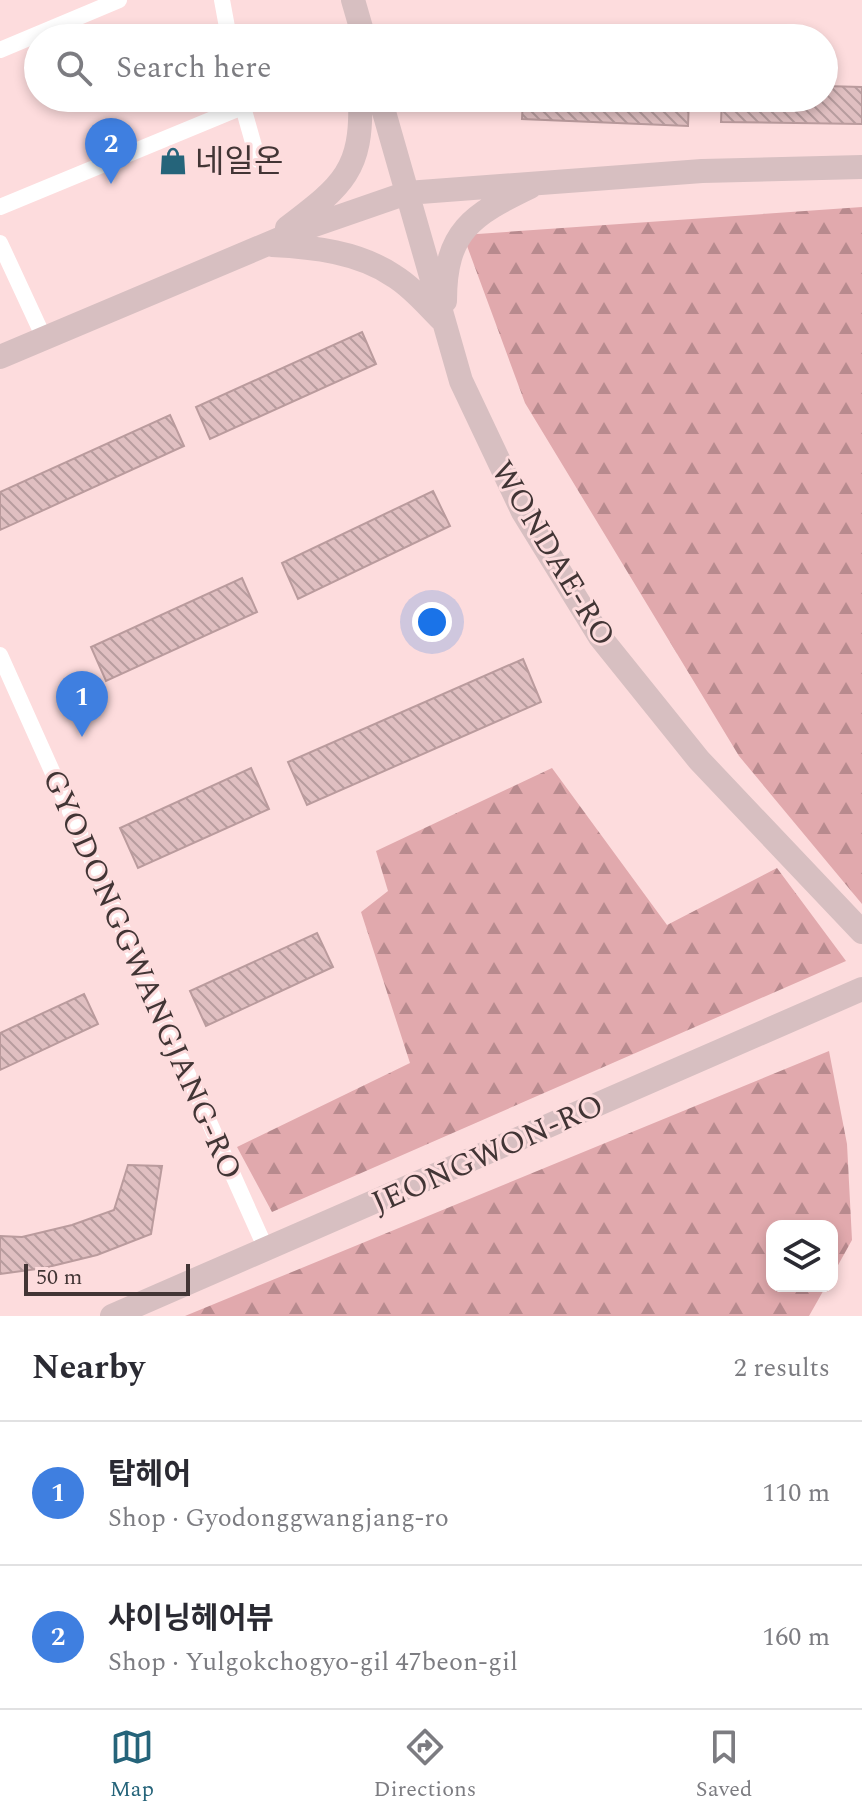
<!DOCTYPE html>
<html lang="en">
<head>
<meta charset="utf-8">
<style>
  :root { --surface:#fff; --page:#f7f7f7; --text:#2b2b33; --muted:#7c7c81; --line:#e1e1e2; --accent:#25647a }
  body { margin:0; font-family:Spectral,"Noto Sans KR",serif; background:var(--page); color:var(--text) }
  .controls { position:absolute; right:24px; bottom:24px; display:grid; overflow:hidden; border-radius:16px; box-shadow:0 4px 12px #0003 }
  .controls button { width:72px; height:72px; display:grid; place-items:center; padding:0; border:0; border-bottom:2px solid var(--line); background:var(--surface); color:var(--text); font:40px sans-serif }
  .scale { position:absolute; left:24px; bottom:20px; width:166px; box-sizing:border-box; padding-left:8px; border:4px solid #423535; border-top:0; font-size:22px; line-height:28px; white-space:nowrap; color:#423535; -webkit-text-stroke:6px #fddcdd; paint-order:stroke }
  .you { position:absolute; left:432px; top:622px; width:28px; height:28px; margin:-20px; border:6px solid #fff; border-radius:50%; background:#1a73e8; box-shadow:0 0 0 12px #1a73e833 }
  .badge { display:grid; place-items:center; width:52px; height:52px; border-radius:50%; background:var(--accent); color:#fff; font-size:26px; font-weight:700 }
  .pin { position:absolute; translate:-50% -66px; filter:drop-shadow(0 2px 4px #0008) }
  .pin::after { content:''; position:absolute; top:42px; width:28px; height:24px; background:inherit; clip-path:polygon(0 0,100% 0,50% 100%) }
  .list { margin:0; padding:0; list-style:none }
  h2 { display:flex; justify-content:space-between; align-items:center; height:104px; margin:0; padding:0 32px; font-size:34px }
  h2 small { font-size:26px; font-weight:400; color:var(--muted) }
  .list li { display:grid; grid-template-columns:52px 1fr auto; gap:24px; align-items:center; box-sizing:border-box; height:144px; padding:0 32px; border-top:2px solid var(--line) }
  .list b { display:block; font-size:30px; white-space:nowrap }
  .list p { margin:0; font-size:26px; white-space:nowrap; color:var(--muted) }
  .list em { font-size:26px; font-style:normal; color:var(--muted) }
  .icon { flex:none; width:44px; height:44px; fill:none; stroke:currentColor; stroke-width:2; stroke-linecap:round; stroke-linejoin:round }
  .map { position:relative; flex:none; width:862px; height:1316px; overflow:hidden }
  .search { position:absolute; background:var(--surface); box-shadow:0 4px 12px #0003; left:24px; right:24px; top:24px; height:88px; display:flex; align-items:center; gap:20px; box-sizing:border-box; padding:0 28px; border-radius:44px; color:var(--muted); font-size:30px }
  .sheet { height:392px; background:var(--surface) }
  nav { display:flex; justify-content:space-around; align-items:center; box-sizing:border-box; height:112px; border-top:2px solid var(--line); background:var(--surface); font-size:22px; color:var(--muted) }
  nav a { display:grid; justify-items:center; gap:4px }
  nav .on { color:var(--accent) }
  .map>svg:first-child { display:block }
  .forest { fill:url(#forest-firs) }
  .building { fill:url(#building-back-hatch); stroke:#ba9b9d; stroke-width:2 }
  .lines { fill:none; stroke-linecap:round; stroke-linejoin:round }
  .street { stroke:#fff; stroke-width:16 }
  .secondary { stroke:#d7bfc1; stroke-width:24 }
  .labels { text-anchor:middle; stroke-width:6; stroke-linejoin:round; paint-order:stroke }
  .poi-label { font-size:32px; fill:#423535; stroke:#fddcdd; text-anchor:start }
  .street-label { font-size:32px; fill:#423535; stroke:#fddcdd }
</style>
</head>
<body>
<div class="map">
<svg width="862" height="1316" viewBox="0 0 862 1316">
  <defs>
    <pattern id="forest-firs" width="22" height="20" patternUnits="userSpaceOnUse" patternTransform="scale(2)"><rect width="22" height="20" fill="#e1a9ad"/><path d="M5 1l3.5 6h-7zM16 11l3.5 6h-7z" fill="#b88a8e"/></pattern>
    <pattern id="building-back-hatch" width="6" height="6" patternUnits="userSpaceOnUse" patternTransform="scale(2)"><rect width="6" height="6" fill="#e0bfc1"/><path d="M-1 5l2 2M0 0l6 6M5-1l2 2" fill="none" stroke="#b79c9e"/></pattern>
  </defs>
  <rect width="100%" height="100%" fill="#fddcdd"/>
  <path class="forest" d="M862,207V904L739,756L525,403L463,235Z
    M552,768L667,925L777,868L846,961L272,1212L237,1147L410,1063L361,912L388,891L376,851Z
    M829,1051L847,1144L852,1240L832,1276V1226H772V1286H826L809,1316H185Z"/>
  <path class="building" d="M824,86L862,87V124L721,122L722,98H824Z
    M523,98H689L688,126L522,119Z
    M362,332L376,364L210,439L196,407Z
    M170,415L184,446L0,530V492Z
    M433,491L450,526L298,599L282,563Z
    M242,578L257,612L106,681L91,647Z
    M523,659L541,702L307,805L288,762Z
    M251,768L269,809L138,868L120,828Z
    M317,933L333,967L206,1026L190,991Z
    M84,994L98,1024L0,1070V1033Z
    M128,1165L162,1166L151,1234L97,1255L44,1268L0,1274V1236L22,1237L72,1225L114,1210Z"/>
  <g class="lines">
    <path class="street" d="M222,0L229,38
      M0,50L119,0
      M241,100L258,160
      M0,207L242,107
      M0,243L44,338
      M0,655L266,1249"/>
    <path class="secondary" d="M353,0L364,38
      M380,98L461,381L523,512L600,637L699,760L862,932
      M287,228C342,186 363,171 360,98
      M272,245C313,247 359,252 394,276C412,287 426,304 441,319
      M445,301C445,231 472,215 530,187
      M0,357L303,229L407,193L702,171L862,167
      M112,1316L862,989"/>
  </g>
  <defs>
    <symbol id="shop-bare" viewBox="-9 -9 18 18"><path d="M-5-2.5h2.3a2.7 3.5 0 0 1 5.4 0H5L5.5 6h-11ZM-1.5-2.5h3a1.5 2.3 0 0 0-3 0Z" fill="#25647a" stroke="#fddcdd" stroke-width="2.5" paint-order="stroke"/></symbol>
  </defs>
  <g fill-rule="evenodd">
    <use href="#shop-bare" x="153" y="141" width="40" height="40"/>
  </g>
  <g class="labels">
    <g class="poi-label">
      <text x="195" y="172">네일온</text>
    </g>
    <g class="street-label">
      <text transform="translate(554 553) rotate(59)" y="11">WONDAE-RO</text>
      <text transform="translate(143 974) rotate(66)" y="11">GYODONGGWANGJANG-RO</text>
      <text transform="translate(487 1153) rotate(-24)" y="11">JEONGWON-RO</text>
    </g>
  </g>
</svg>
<div class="controls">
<button><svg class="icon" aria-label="layers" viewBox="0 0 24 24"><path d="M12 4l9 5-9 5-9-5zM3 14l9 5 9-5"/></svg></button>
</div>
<div class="scale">50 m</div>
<div class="you"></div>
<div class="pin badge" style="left:82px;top:737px;background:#3f7fe0">1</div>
<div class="pin badge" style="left:111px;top:184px;background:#3f7fe0">2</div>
<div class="search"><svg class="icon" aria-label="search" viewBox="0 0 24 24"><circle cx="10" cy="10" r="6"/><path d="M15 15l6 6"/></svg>Search here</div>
</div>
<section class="sheet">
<h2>Nearby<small>2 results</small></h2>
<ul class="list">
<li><span class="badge" style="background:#3f7fe0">1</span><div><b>탑헤어</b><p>Shop · Gyodonggwangjang-ro</p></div><em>110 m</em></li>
<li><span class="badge" style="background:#3f7fe0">2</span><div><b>샤이닝헤어뷰</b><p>Shop · Yulgokchogyo-gil 47beon-gil</p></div><em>160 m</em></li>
</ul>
</section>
<nav>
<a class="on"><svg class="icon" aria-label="map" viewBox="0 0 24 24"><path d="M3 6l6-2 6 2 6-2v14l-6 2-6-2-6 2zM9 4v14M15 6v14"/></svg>Map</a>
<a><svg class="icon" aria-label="directions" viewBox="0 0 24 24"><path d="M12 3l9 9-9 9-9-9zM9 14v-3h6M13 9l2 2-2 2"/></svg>Directions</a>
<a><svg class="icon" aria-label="saved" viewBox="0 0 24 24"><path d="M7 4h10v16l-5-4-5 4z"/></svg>Saved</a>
</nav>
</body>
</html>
